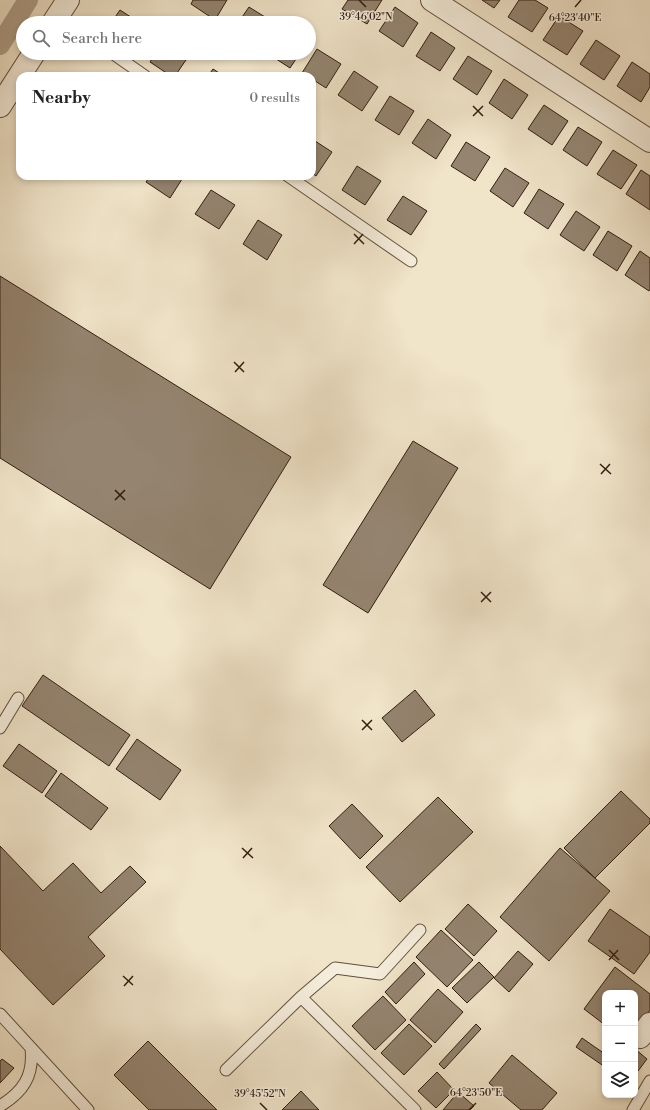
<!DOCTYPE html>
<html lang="en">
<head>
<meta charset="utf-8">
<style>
  :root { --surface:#fff; --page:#f6f6f6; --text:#222; --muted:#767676; --line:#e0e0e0 }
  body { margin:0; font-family:"Libre Bodoni",serif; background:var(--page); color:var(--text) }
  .controls { position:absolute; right:12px; bottom:12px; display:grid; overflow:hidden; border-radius:8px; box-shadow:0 2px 6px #0003 }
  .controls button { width:36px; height:36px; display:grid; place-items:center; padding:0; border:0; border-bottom:1px solid var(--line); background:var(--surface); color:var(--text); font:20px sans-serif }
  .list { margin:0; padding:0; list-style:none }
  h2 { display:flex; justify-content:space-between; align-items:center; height:52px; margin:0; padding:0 16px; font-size:17px }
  h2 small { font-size:13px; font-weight:400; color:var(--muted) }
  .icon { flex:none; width:22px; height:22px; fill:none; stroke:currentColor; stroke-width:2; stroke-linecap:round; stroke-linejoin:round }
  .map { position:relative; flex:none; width:650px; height:1110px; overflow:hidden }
  .search { position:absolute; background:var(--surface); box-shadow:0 2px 6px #0003; left:16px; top:16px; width:300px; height:44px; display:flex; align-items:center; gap:10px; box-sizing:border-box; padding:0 14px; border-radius:22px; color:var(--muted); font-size:15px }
  .panel { position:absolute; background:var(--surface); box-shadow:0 2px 6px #0003; left:16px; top:72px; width:300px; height:108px; border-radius:12px }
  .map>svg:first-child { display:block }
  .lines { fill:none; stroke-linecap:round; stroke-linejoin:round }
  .canal { stroke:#afa08a; stroke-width:20 }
  .building { fill:#948470; stroke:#311d10 }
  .service-casing { stroke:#614f3e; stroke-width:13 }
  .minor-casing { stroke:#614f3e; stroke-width:24 }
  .tertiary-casing { stroke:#614f3e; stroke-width:24 }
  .service { stroke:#f5eddc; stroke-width:11 }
  .minor { stroke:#f5eddc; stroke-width:22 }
  .tertiary { stroke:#f5eddc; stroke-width:22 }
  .ticks { fill:none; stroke:#311d10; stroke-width:1.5 }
  .ticks-label { font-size:10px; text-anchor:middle; fill:#311d10; stroke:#f5eddc; stroke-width:3; stroke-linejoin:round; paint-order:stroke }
</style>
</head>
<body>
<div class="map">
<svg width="650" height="1110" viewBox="0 0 650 1110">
  <rect width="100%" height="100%" fill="#f0e4c9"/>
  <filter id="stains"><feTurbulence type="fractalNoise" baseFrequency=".005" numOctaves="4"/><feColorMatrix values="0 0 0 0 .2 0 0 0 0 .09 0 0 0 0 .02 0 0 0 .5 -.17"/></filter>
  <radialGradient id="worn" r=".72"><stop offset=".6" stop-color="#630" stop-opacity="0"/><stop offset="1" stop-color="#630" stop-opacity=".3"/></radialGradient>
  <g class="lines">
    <path class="canal" d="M0,45L28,0"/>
  </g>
  <path class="building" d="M193,0H227L215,20L191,4Z
    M348,0H382L367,24L342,9Z
    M482,0H500L494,8Z
    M519,0H535L548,8L532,32L508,17Z
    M249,7L273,22L272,23H238Z
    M395,7L418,23L403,47L379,31Z
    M120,10L140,23H111Z
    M559,16L583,31L567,55L543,40Z
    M431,32L455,48L440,71L416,56Z
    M596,40L620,56L604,80L580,64Z
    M317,49L341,64L326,88L312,79V76H307L302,73Z
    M156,53H188L190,54L175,76H171L150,62Z
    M267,53H300L290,68Z
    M468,56L492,71L477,95L453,79Z
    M632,62L650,74V87L641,102L617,86Z
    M213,69L224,76H208Z
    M354,71L378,87L362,111L338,95Z
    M504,79L528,95L512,119L489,103Z
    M390,96L414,111L399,135L375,120Z
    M544,105L568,121L552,145L528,129Z
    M428,119L451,135L436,159L412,143Z
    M578,127L602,142L587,166L563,150Z
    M312,139L332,152L316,176L312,173Z
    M466,142L490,157L475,181L451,166Z
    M613,150L637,165L621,189L597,174Z
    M357,166L381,181L365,205L342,190Z
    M505,168L529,183L513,207L490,191Z
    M641,170L650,176V210L626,194Z
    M150,176H184L170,198L146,182Z
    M539,189L564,204L548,229L524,213Z
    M211,190L235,205L219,229L195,214Z
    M403,196L427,211L411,235L387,220Z
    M576,211L600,227L584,251L560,235Z
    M258,220L282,235L267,260L243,244Z
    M608,231L632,246L617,271L593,255Z
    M640,251L650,258V289L649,291L625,275Z
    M0,276L291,457L210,589L0,458Z
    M413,441L458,468L368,613L323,585Z
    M43,675L130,735L109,766L22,706Z
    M415,690L435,715L402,742L382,718Z
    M137,739L181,770L160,800L116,769Z
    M19,744L57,771L42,793L3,766Z
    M61,773L108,808L91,830L45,796Z
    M621,791L650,819V823L595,878L564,848Z
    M438,797L473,832L400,902L366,867Z
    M352,804L383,836L360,859L329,826Z
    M0,846L43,891L73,863L101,893L130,866L146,882L88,937L105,956L53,1005L0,949Z
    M560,848L610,891L549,961L500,917Z
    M468,904L497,931L474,956L445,929Z
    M610,909L650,937V952L634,974L588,941Z
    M441,930L473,960L447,987L416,957Z
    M518,951L533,964L509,992L494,978Z
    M414,962L425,974L396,1004L385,992Z
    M479,962L494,977L467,1003L452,988Z
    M615,967L650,994V1010L635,1030V993H605V1025L584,1009Z
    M438,989L463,1012L435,1043L410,1020Z
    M383,996L406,1020L375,1050L352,1026Z
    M409,1024L432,1046L404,1075L381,1053Z
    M476,1024L481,1029L444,1069L439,1064Z
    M582,1038L605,1054V1067L576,1047Z
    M148,1041L217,1110H149L114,1075Z
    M635,1049L647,1059L635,1075Z
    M512,1055L557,1093L542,1110H521L489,1083Z
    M2,1059L14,1068L0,1083V1061Z
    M437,1072L454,1090L436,1108L418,1091Z
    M301,1091L319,1110H282Z
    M458,1092L474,1106L470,1110H443Z"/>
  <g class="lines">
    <defs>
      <path id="service" d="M112,53L145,76
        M288,176L411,261
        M0,728L18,698
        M301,997L415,1110
        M0,1014L88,1110
        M226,1070L301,997L335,968L380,974L420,930
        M0,1106C23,1092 34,1076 31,1048
        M633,1110L650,1081"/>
      <path id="minor" d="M432,0L650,141
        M640,1037L650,1024"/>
      <path id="tertiary" d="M53,23L68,0
        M0,106L34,53"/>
    </defs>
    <use href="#service" class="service-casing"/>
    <use href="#minor" class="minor-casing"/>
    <use href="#tertiary" class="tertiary-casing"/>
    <use href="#service" class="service"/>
    <use href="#minor" class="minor"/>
    <use href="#tertiary" class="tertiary"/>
  </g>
  <path class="ticks" d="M359,0L366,7M575,7L581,0M473,106L483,116M473,116L483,106M354,234L364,244M354,244L363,234M234,362L244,372M235,372L244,362M600,464L611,474M601,474L610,464M115,490L125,500M115,500L125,490M481,592L491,602M481,602L491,592M362,720L372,730M362,730L372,720M242,848L253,858M243,858L252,848M609,950L619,960M609,960L618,950M123,976L133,985M124,986L133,976M260,1103L267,1110M469,1110L476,1103"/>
  <g class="ticks-label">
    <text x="366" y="20">39°46'02"N</text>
    <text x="575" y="21">64°23'40"E</text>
    <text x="476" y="1096">64°23'50"E</text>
    <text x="260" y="1097">39°45'52"N</text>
  </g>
  <rect width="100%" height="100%" filter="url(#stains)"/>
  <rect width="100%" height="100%" fill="url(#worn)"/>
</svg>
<div class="controls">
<button>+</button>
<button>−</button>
<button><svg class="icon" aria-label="layers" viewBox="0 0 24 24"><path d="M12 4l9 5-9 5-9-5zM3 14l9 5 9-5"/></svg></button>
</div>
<div class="search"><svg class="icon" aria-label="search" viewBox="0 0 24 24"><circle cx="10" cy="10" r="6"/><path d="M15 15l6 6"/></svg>Search here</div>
<section class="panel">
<h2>Nearby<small>0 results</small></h2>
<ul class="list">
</ul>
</section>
</div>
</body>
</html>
